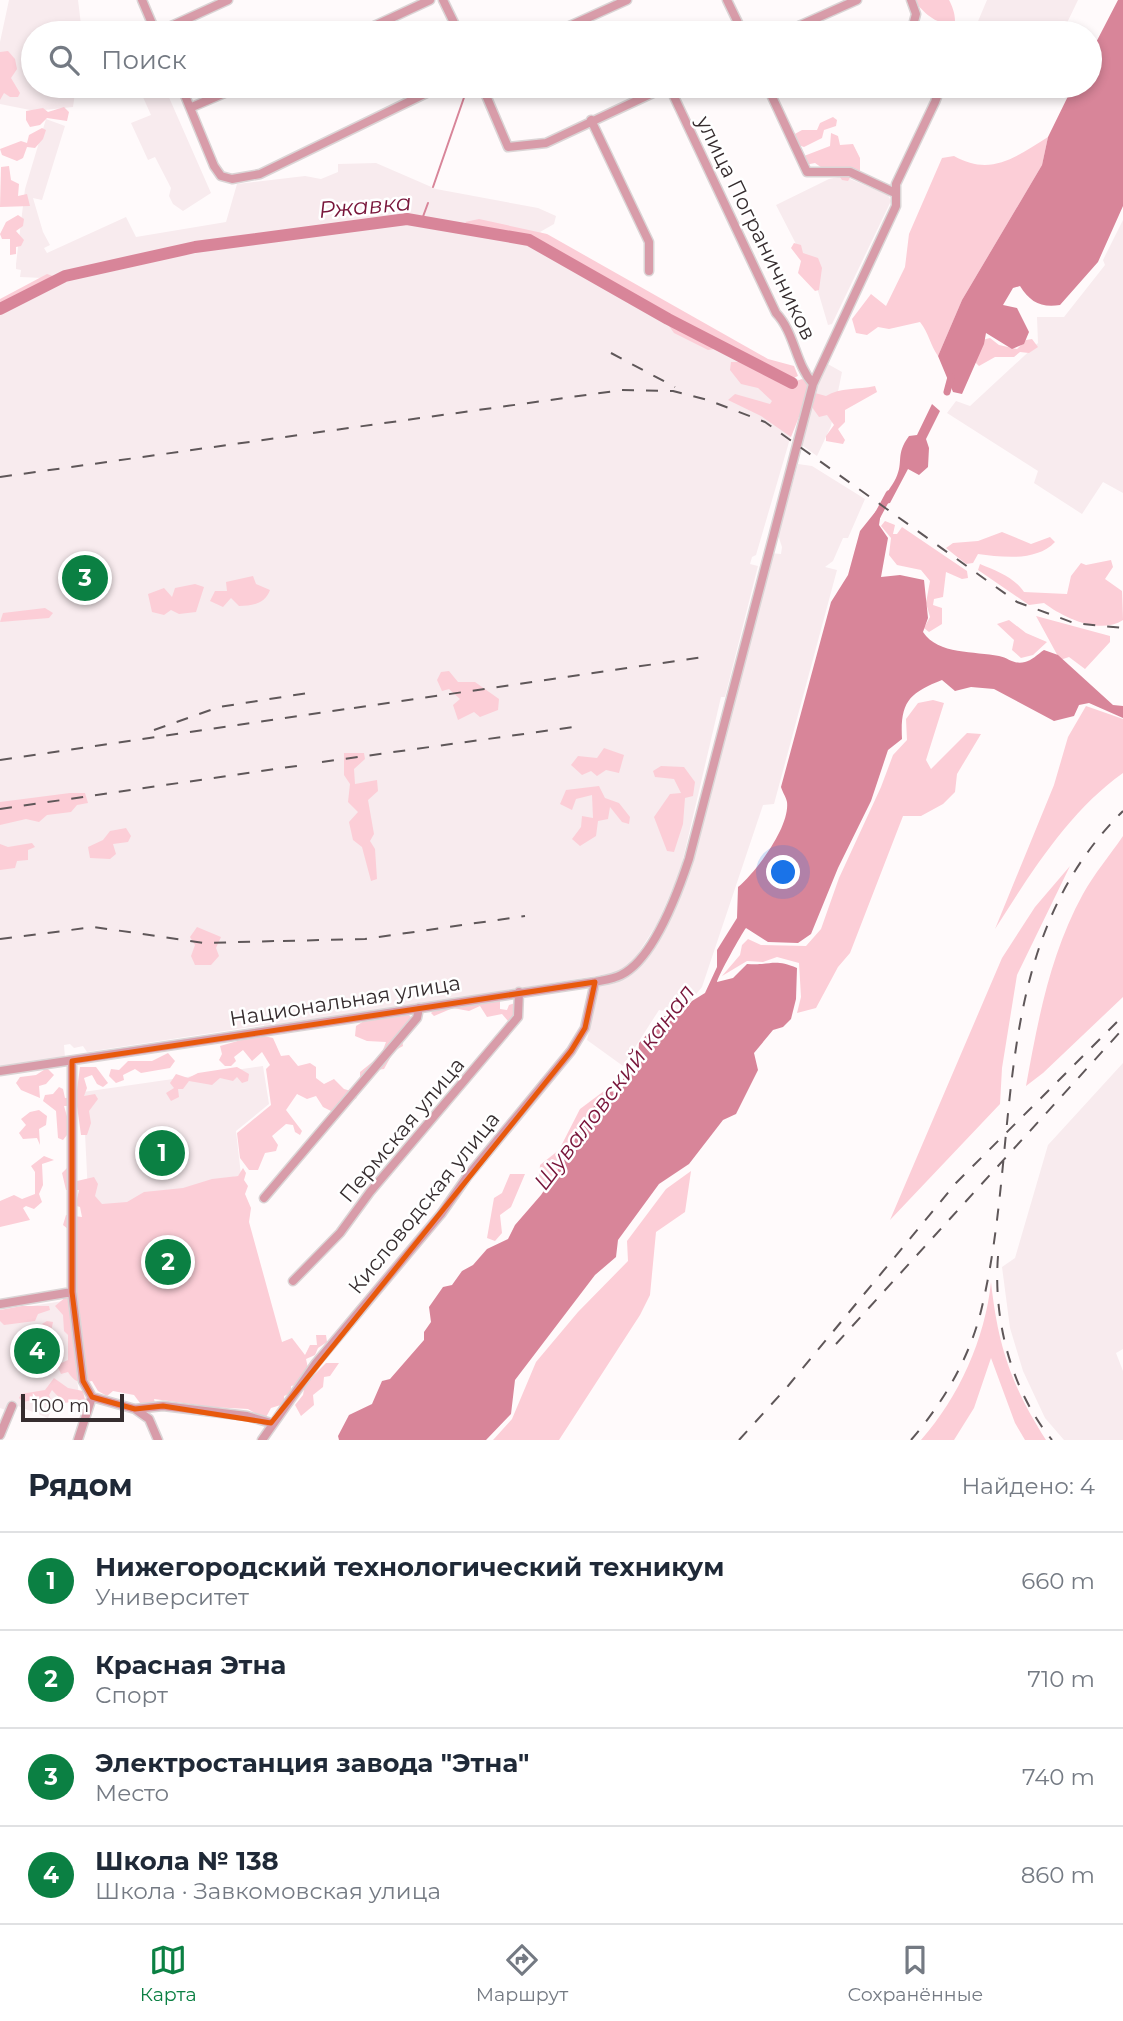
<!DOCTYPE html>
<html lang="ru">
<head>
<meta charset="utf-8">
<style>
  :root { --surface:#fff; --page:#f2f2f3; --text:#1f2937; --muted:#747a83; --line:#e0e1e3; --accent:#0b8043 }
  body { margin:0; font-family:Montserrat,sans-serif; background:var(--page); color:var(--text) }
  .scale { position:absolute; left:21px; bottom:18px; width:103px; box-sizing:border-box; padding-left:7px; border:4px solid #362d2f; border-top:0; font-size:19px; line-height:24px; white-space:nowrap; color:#362d2f; -webkit-text-stroke:5px #fff; paint-order:stroke }
  .you { position:absolute; left:784px; top:873px; width:24px; height:24px; margin:-18px; border:5px solid #fff; border-radius:50%; background:#1a73e8; box-shadow:0 0 0 10px #1a73e833 }
  .badge { display:grid; place-items:center; width:46px; height:46px; border-radius:50%; background:var(--accent); color:#fff; font-size:23px; font-weight:700 }
  .pin { position:absolute; translate:-50% -50%; border:4px solid #fff; box-shadow:0 2px 7px #0006 }
  .list { margin:0; padding:0; list-style:none }
  h2 { display:flex; justify-content:space-between; align-items:center; height:91px; margin:0; padding:0 28px; font-size:30px }
  h2 small { font-size:23px; font-weight:400; color:var(--muted) }
  .list li { display:grid; grid-template-columns:46px 1fr auto; gap:21px; align-items:center; box-sizing:border-box; height:98px; padding:0 28px; border-top:2px solid var(--line) }
  .list b { display:block; font-size:26px; white-space:nowrap }
  .list p { margin:0; font-size:23px; white-space:nowrap; color:var(--muted) }
  .list em { font-size:23px; font-style:normal; color:var(--muted) }
  .icon { flex:none; width:38px; height:38px; fill:none; stroke:currentColor; stroke-width:2; stroke-linecap:round; stroke-linejoin:round }
  .map { position:relative; flex:none; width:1123px; height:1440px; overflow:hidden }
  .search { position:absolute; background:var(--surface); box-shadow:0 4px 10px #0003; left:21px; right:21px; top:21px; height:77px; display:flex; align-items:center; gap:18px; box-sizing:border-box; padding:0 24px; border-radius:38px; color:var(--muted); font-size:26px }
  .sheet { height:483px; background:var(--surface) }
  nav { display:flex; justify-content:space-around; align-items:center; box-sizing:border-box; height:98px; border-top:2px solid var(--line); background:var(--surface); font-size:19px; color:var(--muted) }
  nav a { display:grid; justify-items:center; gap:4px }
  nav .on { color:var(--accent) }
  .map>svg:first-child { display:block }
  .built { fill:#f8ebee }
  .green { fill:#fcced7 }
  .water { fill:#d88599 }
  .lines { fill:none; stroke-linecap:round; stroke-linejoin:round }
  .stream { stroke:#d88599; stroke-width:2 }
  .canal { stroke:#d88599; stroke-width:7 }
  .river { stroke:#d88599; stroke-width:12 }
  .minor-casing { stroke:#dbd5d6; stroke-width:11 }
  .minor { stroke:#d89ca9; stroke-width:8 }
  .rail { stroke:#5f5759; stroke-width:2; stroke-dasharray:12 12; stroke-linecap:butt }
  .marked { fill:none; stroke:#e8590c; stroke-width:5; stroke-linejoin:round }
  .labels { text-anchor:middle; stroke-width:5; stroke-linejoin:round; paint-order:stroke }
  .street-label { font-size:21px; fill:#362d2f; stroke:#fff }
  .water-label { font-size:23px; font-style:italic; fill:#78153a; stroke:#fff }
</style>
</head>
<body>
<div class="map">
<svg width="1123" height="1440" viewBox="0 0 1123 1440">
  <rect width="100%" height="100%" fill="#fffafb"/>
  <path class="built" d="M9,0H78L82,33H33V86H76L73,107L35,111L0,104V42Z
    M987,0H1078L1066,25L1059,22L1056,29L1063,33H973Z
    M138,86H164L211,193L183,211L173,204L169,196L171,188L155,157L148,160L131,123L151,115Z
    M46,119L65,126L42,200L33,198L43,232L50,245L44,248L47,253L126,217L136,237L226,222L237,184L305,176L321,179L338,172V164L376,163L436,189L538,208L556,216L554,224L540,232L806,384L756,555L752,557L750,564L758,566L725,697H721L680,872L657,924L632,963L614,973L265,1029L264,1025L87,1052L83,1046L74,1048L70,1044L64,1045L65,1058L0,1068V303L43,278L20,277L21,270L16,269V264L25,189Z
    M843,176L888,195L891,201L832,324L828,325L815,281L776,205L829,179Z
    M1123,220V493L1103,482L1082,514L1034,483L1038,471L947,413L956,401L970,406L1038,343L1037,317H1064L1105,265L1103,260Z
    M826,363L842,372L831,426L817,456L799,443L815,383Z
    M798,464L812,466L865,499L848,538H843L833,561L825,567L837,570L774,804L763,805L702,987L680,1014L659,1010L623,1066L587,1040L600,985L633,969L684,882L770,553L781,554L782,547L778,535Z
    M1123,1063V1349L1116,1353L1123,1371V1440H1064L1045,1418L1023,1371L1010,1328L1002,1267L1015,1258L1048,1145Z
    M263,1066L269,1104L236,1131L241,1175L89,1215L83,1092Z
    M69,1300L79,1397L59,1390L48,1418L18,1406L14,1413L0,1408V1311Z"/>
  <path class="green" d="M914,0H949C954,9 958,23 952,32L949,31L948,23C935,24 921,10 914,0Z
    M8,51L15,59L17,69L11,78L20,93L18,97H10L4,93L0,100V52Z
    M64,107L69,112L67,121L47,118L40,125L30,127L26,120V111L43,108L48,112Z
    M833,117L837,120L836,126L824,130L822,138L804,147L795,144L793,135L802,130H817L820,123Z
    M42,128L46,130L43,139L35,148L27,147L23,158L17,161L2,155L0,149L21,141L27,143L29,135Z
    M831,133L838,136L840,145L853,144L860,158V171L853,173L848,181L842,180L836,171L825,170L815,163L805,165L804,156L830,146Z
    M1048,137L1042,165L962,300L938,356C930,345 929,333 920,322L889,329L878,327L867,335L856,333L852,319L871,294L886,306L905,267L909,234L942,158L954,156C991,177 1016,157 1048,137Z
    M9,166L11,180L19,184L18,196L27,194L30,206L0,207L1,167Z
    M18,215L24,219L23,226L16,231L24,240L21,246L16,247V254L10,255V239H2L0,234L6,222Z
    M479,219L547,234L768,359L794,366L798,376L784,382L721,348L708,350L674,333L661,315L578,268L533,238L475,230L465,222Z
    M794,243L801,245L803,253L818,258L822,268L819,290L815,291L798,273L801,261L791,248Z
    M47,274L56,277V282L0,311V299Z
    M990,338L999,345L1017,349L1026,340L1032,339L1038,347L1029,353L1020,352L1014,357H995L979,366L973,360L982,340Z
    M731,362H742L785,385L802,379L808,382L810,389L791,437L761,416L728,400L735,394L770,404L772,401L758,388L741,384L730,370Z
    M875,386L877,392L845,410V422L838,429L845,440L843,444L826,441V436L834,425L827,415L819,417L809,403L815,393L826,396C840,387 858,390 875,386Z
    M885,521L895,525L893,534H897L902,527L967,571L968,578L962,579L946,572L943,597L934,599L933,605L942,608V624L929,632L924,628L930,617L926,603L930,581L921,570L897,565L889,555L891,538L881,526Z
    M1002,532L1031,544L1050,537L1055,542C1036,562 1002,557 978,554L973,563L966,564L946,548L953,543L978,541Z
    M1111,560L1113,567L1105,579L1122,591L1123,620C1100,635 1064,618 1044,603L1029,605L978,570L980,564C997,571 1015,578 1024,592L1067,594L1071,576L1081,563L1086,565Z
    M253,576L256,584L270,590C265,604 252,606 239,606L231,598L223,607L210,601L215,591H227L226,582Z
    M195,584L204,587L196,612L179,614L171,610L164,615L152,612L148,594L164,588L172,597L175,588Z
    M45,608L53,613L49,618L0,622L3,613Z
    M1036,616L1110,636V642L1085,669L1069,657L1060,660Z
    M1009,620L1026,633L1047,642L1033,655L1021,658L1012,650L1014,640L997,624Z
    M449,671L458,682H475L499,699L498,710L480,717L474,712L458,720L453,705L460,699L449,689L442,691L437,680L441,672Z
    M933,700L944,703L926,760L931,769L967,733L981,734L957,774L955,792L943,804L921,816H903L850,953L838,967L816,1008L797,1013L801,997L799,963L777,957L763,962L747,961L722,976L740,955L742,945L748,939L761,945L806,946L821,929L839,878L881,787L893,755L907,740L906,719L918,703Z
    M1086,706L1123,719V773C1068,812 1031,873 995,929L1054,785L1068,737Z
    M604,748L624,755L619,773L606,770L597,776L591,771L582,775L571,765L578,756L597,758Z
    M344,753H364L365,759L354,769L355,784L377,780L378,791L368,800L374,834L370,841L375,849L377,879L371,881L362,847L353,840L349,822L358,812L348,802L350,784L344,775Z
    M661,766L684,767L695,782L693,796L685,798L683,824L674,852L667,851L654,817L670,794L681,793L674,779L655,777L653,771Z
    M599,786L605,798L619,803L630,817L629,824L622,822L610,807L608,819L598,821L596,836L580,846L572,839L581,827L582,816L593,818L592,795L576,799L572,810L560,804L566,790Z
    M70,793H85L88,803L77,805L71,812L47,815L39,822L26,819L0,825V802Z
    M126,828L131,836L128,842L113,844L116,854L110,859L90,858L88,847L103,840L110,831Z
    M1123,836V997L1043,1073L1026,1086C1038,1020 1050,954 1083,894C1094,874 1110,855 1123,836Z
    M32,843L35,847L28,850V860L17,861L15,868L0,870V844L8,847Z
    M1070,866L1017,975L1002,1068L1000,1104L890,1220L1002,958L1035,907Z
    M197,927L221,937L216,948L219,956L211,965H195L191,956L195,945L190,937Z
    M500,1001V1009L507,1010L509,1005L515,1003L516,1013L508,1021L502,1014L487,1017L480,1006L469,1011L453,1008L434,1016L431,1013L435,1009Z
    M392,1014H408L411,1017L407,1033L402,1039L403,1046L394,1051L384,1069L376,1070L367,1079L360,1077V1072L381,1055L386,1042L367,1041L355,1036L356,1026L367,1019L375,1020Z
    M259,1035L273,1038L281,1056L289,1055L298,1066L310,1063L316,1067V1078L324,1084L334,1079L344,1089L358,1093L356,1099L344,1096L342,1109L337,1114L323,1107L316,1096L307,1099L297,1094L286,1110L302,1131L300,1135L295,1132L293,1125L286,1124L272,1136L278,1145L276,1151L265,1153L258,1170H249L240,1158L237,1133L271,1105L266,1069L270,1065L262,1052L252,1061L243,1050L234,1057L236,1061L231,1066H225L219,1060L222,1054L220,1046Z
    M168,1053L175,1061L170,1068L141,1073L135,1069L123,1075L124,1080L116,1083L109,1076L111,1069L119,1070L128,1061H152Z
    M80,1067H96L108,1083L103,1087L97,1084L92,1075L84,1078L87,1088L84,1096L95,1094L98,1099L89,1111L91,1123L87,1135H81L77,1106H64L71,1130L63,1140L58,1138L56,1111L43,1101L45,1095L53,1094L59,1087L63,1089L65,1098L76,1097Z
    M237,1067L249,1074L248,1081L242,1083L237,1077L233,1081L220,1078L212,1085L189,1081L183,1089H178L179,1097L171,1101L166,1093L174,1088L170,1083L176,1074L188,1078L198,1073Z
    M47,1068L54,1075L46,1084L39,1086L40,1098L21,1090L16,1083L20,1077L36,1075Z
    M604,1091L605,1097L581,1121L570,1154L549,1184L543,1186L539,1181L540,1165L559,1150L580,1109Z
    M39,1110L47,1116L46,1125L39,1129L40,1145L37,1138L23,1139L19,1133L26,1125L21,1119L30,1112Z
    M44,1156L54,1160L42,1164L43,1185L39,1194L42,1202L34,1209L26,1206L23,1208L30,1220L0,1227V1201L14,1195L22,1199L35,1194V1172L31,1166Z
    M67,1168L77,1181L94,1177L98,1184L95,1196L102,1204L127,1202L144,1192L183,1188L212,1179L238,1176L243,1168L246,1173L244,1180L248,1186L245,1194L251,1208L249,1222L282,1342L292,1338L305,1355L310,1345H317L316,1335H326L327,1342L318,1348L315,1355L306,1359L308,1368L296,1385L291,1386V1393L284,1396V1404L271,1408L265,1419L248,1409L211,1407L205,1413L198,1405L154,1399L155,1403L146,1411L134,1395L113,1391L107,1396L98,1391L92,1381C80,1383 75,1383 68,1372L61,1374L57,1365L68,1360V1335L64,1331L63,1315L55,1306L67,1296H76V1281L69,1278L73,1233L63,1225L66,1215L82,1217L80,1207L67,1203L68,1197L77,1199L79,1190H66L62,1173Z
    M691,1171L685,1212L656,1232L650,1295L640,1315L559,1440H493L512,1419L536,1362L578,1312L628,1261L627,1241L666,1189Z
    M510,1174H525L511,1207L500,1215L502,1233L495,1241L487,1238L494,1198L502,1193Z
    M991,1282C998,1346 1011,1385 1046,1440H1025L1015,1423L991,1358L974,1408L954,1440H921C959,1397 985,1339 991,1282Z
    M22,1306H49L50,1310L38,1314L35,1321L4,1325L0,1321V1310Z
    M47,1321L53,1322L51,1332L56,1353L43,1360L40,1348L28,1352L22,1344L30,1339L41,1340L46,1334L40,1325Z
    M326,1363H339L330,1376L324,1377L323,1387L313,1395L314,1405L301,1416L295,1405L303,1395L305,1384Z
    M54,1378L68,1388L83,1391L85,1400L64,1403L52,1390L49,1395L54,1406L48,1408L42,1398L23,1402L19,1398L21,1394L45,1390Z"/>
  <path class="water" d="M1118,0H1123V206L1098,262L1060,305C1041,308 1030,302 1020,286L1013,288L1003,305L1017,308L1029,332L1024,344L1012,349L986,333L984,344L962,394L953,392L938,356L962,300L1042,165L1048,137L1073,86H1090V54Z
    M932,404L940,411L926,439L929,448L928,467L919,475L908,469L890,503L885,504C884,493 892,487 896,478C904,461 895,455 909,436L917,435Z
    M876,511L881,512L879,525L888,538L881,577L900,575L924,580L928,618L923,632C938,655 975,651 999,656C1009,658 1014,665 1025,662C1031,661 1038,654 1044,650L1058,655L1113,705L1123,706V718L1089,703L1079,705L1074,716L1054,721L994,689L971,687L955,691L942,680C909,693 900,702 902,739L888,750L871,801L838,868L811,934L798,943L768,942L746,928C742,933 718,976 717,982L733,978L747,964C771,966 773,958 797,968L796,999L791,1019L783,1027L773,1030L754,1053L758,1070L736,1114L723,1120L689,1164L659,1184L618,1240L616,1257L595,1275L515,1380L511,1414L486,1440H339L338,1436L349,1415L372,1404L382,1381L390,1379L424,1340V1332L431,1322L429,1307L443,1287L452,1285L462,1271L473,1265L487,1249L508,1239L515,1225L541,1195L567,1156L587,1114L607,1092L618,1091L623,1087V1078L638,1059L639,1043L664,1016H680L692,1001L705,993L717,967V950L737,918L738,887C756,872 790,827 787,802C786,797 782,791 781,787L831,602L848,575L860,531Z"/>
  <g class="lines">
    <path class="stream" d="M433,187L468,86
      M421,222L428,203"/>
    <path class="canal" d="M947,392L951,377
      M875,520L889,494"/>
    <path class="river" d="M0,309L65,276L195,247L407,219L529,240L668,319L792,383"/>
    <defs>
      <path id="minor" d="M142,0L156,33
        M443,0L459,33
        M727,0L743,33
        M156,33L228,0
        M359,33L430,0
        M554,33L627,0
        M783,33L857,0
        M911,33L916,14L911,0
        M181,86L214,166L221,176L232,179L260,174L441,86
        M482,86L508,147L546,143L668,86
        M669,86L776,313C795,333 795,363 813,384
        M767,86L807,172H850L893,192
        M192,107L241,86
        M591,120L649,242V271
        M72,1061V1292L83,1381L92,1397
        M0,1071L595,982C604,980 613,979 621,975C654,959 678,892 689,859L813,384L896,206V184L935,102L940,89L934,86
        M264,1198L417,1018L419,1008
        M293,1281L340,1233L370,1192L518,1017L519,992
        M0,1304L72,1292
        M92,1397L135,1409L163,1406L247,1416L271,1423
        M135,1409L149,1419L158,1440
        M0,1435L12,1406
        M78,1440L92,1397
        M262,1440L316,1363L441,1214L467,1177L571,1051L585,1028L595,982"/>
    </defs>
    <use href="#minor" class="minor-casing"/>
    <use href="#minor" class="minor"/>
    <path class="rail" d="M611,353L675,387
      M313,433L622,390L673,391L708,400L765,422L1017,602L1074,623L1123,628
      M0,477L306,434
      M354,708L703,657
      M154,730L219,707L314,692
      M0,760L346,709
      M322,762L581,726
      M0,809L303,765
      M0,939L94,927L204,943L278,941
      M283,941L365,939L525,916
      M998,1256C993,1320 1011,1390 1052,1440
      M836,1344L1121,1031
      M739,1440L788,1386L956,1183L1123,1016
      M911,1440C943,1403 969,1359 981,1311C1023,1139 985,948 1123,811"/>
  </g>
  <path class="marked" d="M595,982L585,1028L571,1051L271,1423L163,1406L135,1409L92,1397L83,1381L72,1292V1061Z"/>
  <g class="labels">
    <g class="street-label">
      <text transform="translate(756 228) rotate(64)" y="7">улица Пограничников</text>
      <text transform="translate(345 1001) rotate(-9)" y="7">Национальная улица</text>
      <text transform="translate(402 1130) rotate(-50)" y="7">Пермская улица</text>
      <text transform="translate(424 1203) rotate(-51)" y="7">Кисловодская улица</text>
    </g>
    <g class="water-label">
      <text transform="translate(365 206) rotate(-5)" y="8">Ржавка</text>
      <text transform="translate(614 1087) rotate(-53)" y="8">Шуваловский канал</text>
    </g>
  </g>
</svg>
<div class="scale">100 m</div>
<div class="you"></div>
<div class="pin badge" style="left:162px;top:1153px">1</div>
<div class="pin badge" style="left:168px;top:1262px">2</div>
<div class="pin badge" style="left:85px;top:578px">3</div>
<div class="pin badge" style="left:37px;top:1351px">4</div>
<div class="search"><svg class="icon" aria-label="search" viewBox="0 0 24 24"><circle cx="10" cy="10" r="6"/><path d="M15 15l6 6"/></svg>Поиск</div>
</div>
<section class="sheet">
<h2>Рядом<small>Найдено: 4</small></h2>
<ul class="list">
<li><span class="badge">1</span><div><b>Нижегородский технологический техникум</b><p>Университет</p></div><em>660 m</em></li>
<li><span class="badge">2</span><div><b>Красная Этна</b><p>Спорт</p></div><em>710 m</em></li>
<li><span class="badge">3</span><div><b>Электростанция завода &quot;Этна&quot;</b><p>Место</p></div><em>740 m</em></li>
<li><span class="badge">4</span><div><b>Школа № 138</b><p>Школа · Завкомовская улица</p></div><em>860 m</em></li>
</ul>
</section>
<nav>
<a class="on"><svg class="icon" aria-label="map" viewBox="0 0 24 24"><path d="M3 6l6-2 6 2 6-2v14l-6 2-6-2-6 2zM9 4v14M15 6v14"/></svg>Карта</a>
<a><svg class="icon" aria-label="directions" viewBox="0 0 24 24"><path d="M12 3l9 9-9 9-9-9zM9 14v-3h6M13 9l2 2-2 2"/></svg>Маршрут</a>
<a><svg class="icon" aria-label="saved" viewBox="0 0 24 24"><path d="M7 4h10v16l-5-4-5 4z"/></svg>Сохранённые</a>
</nav>
</body>
</html>
